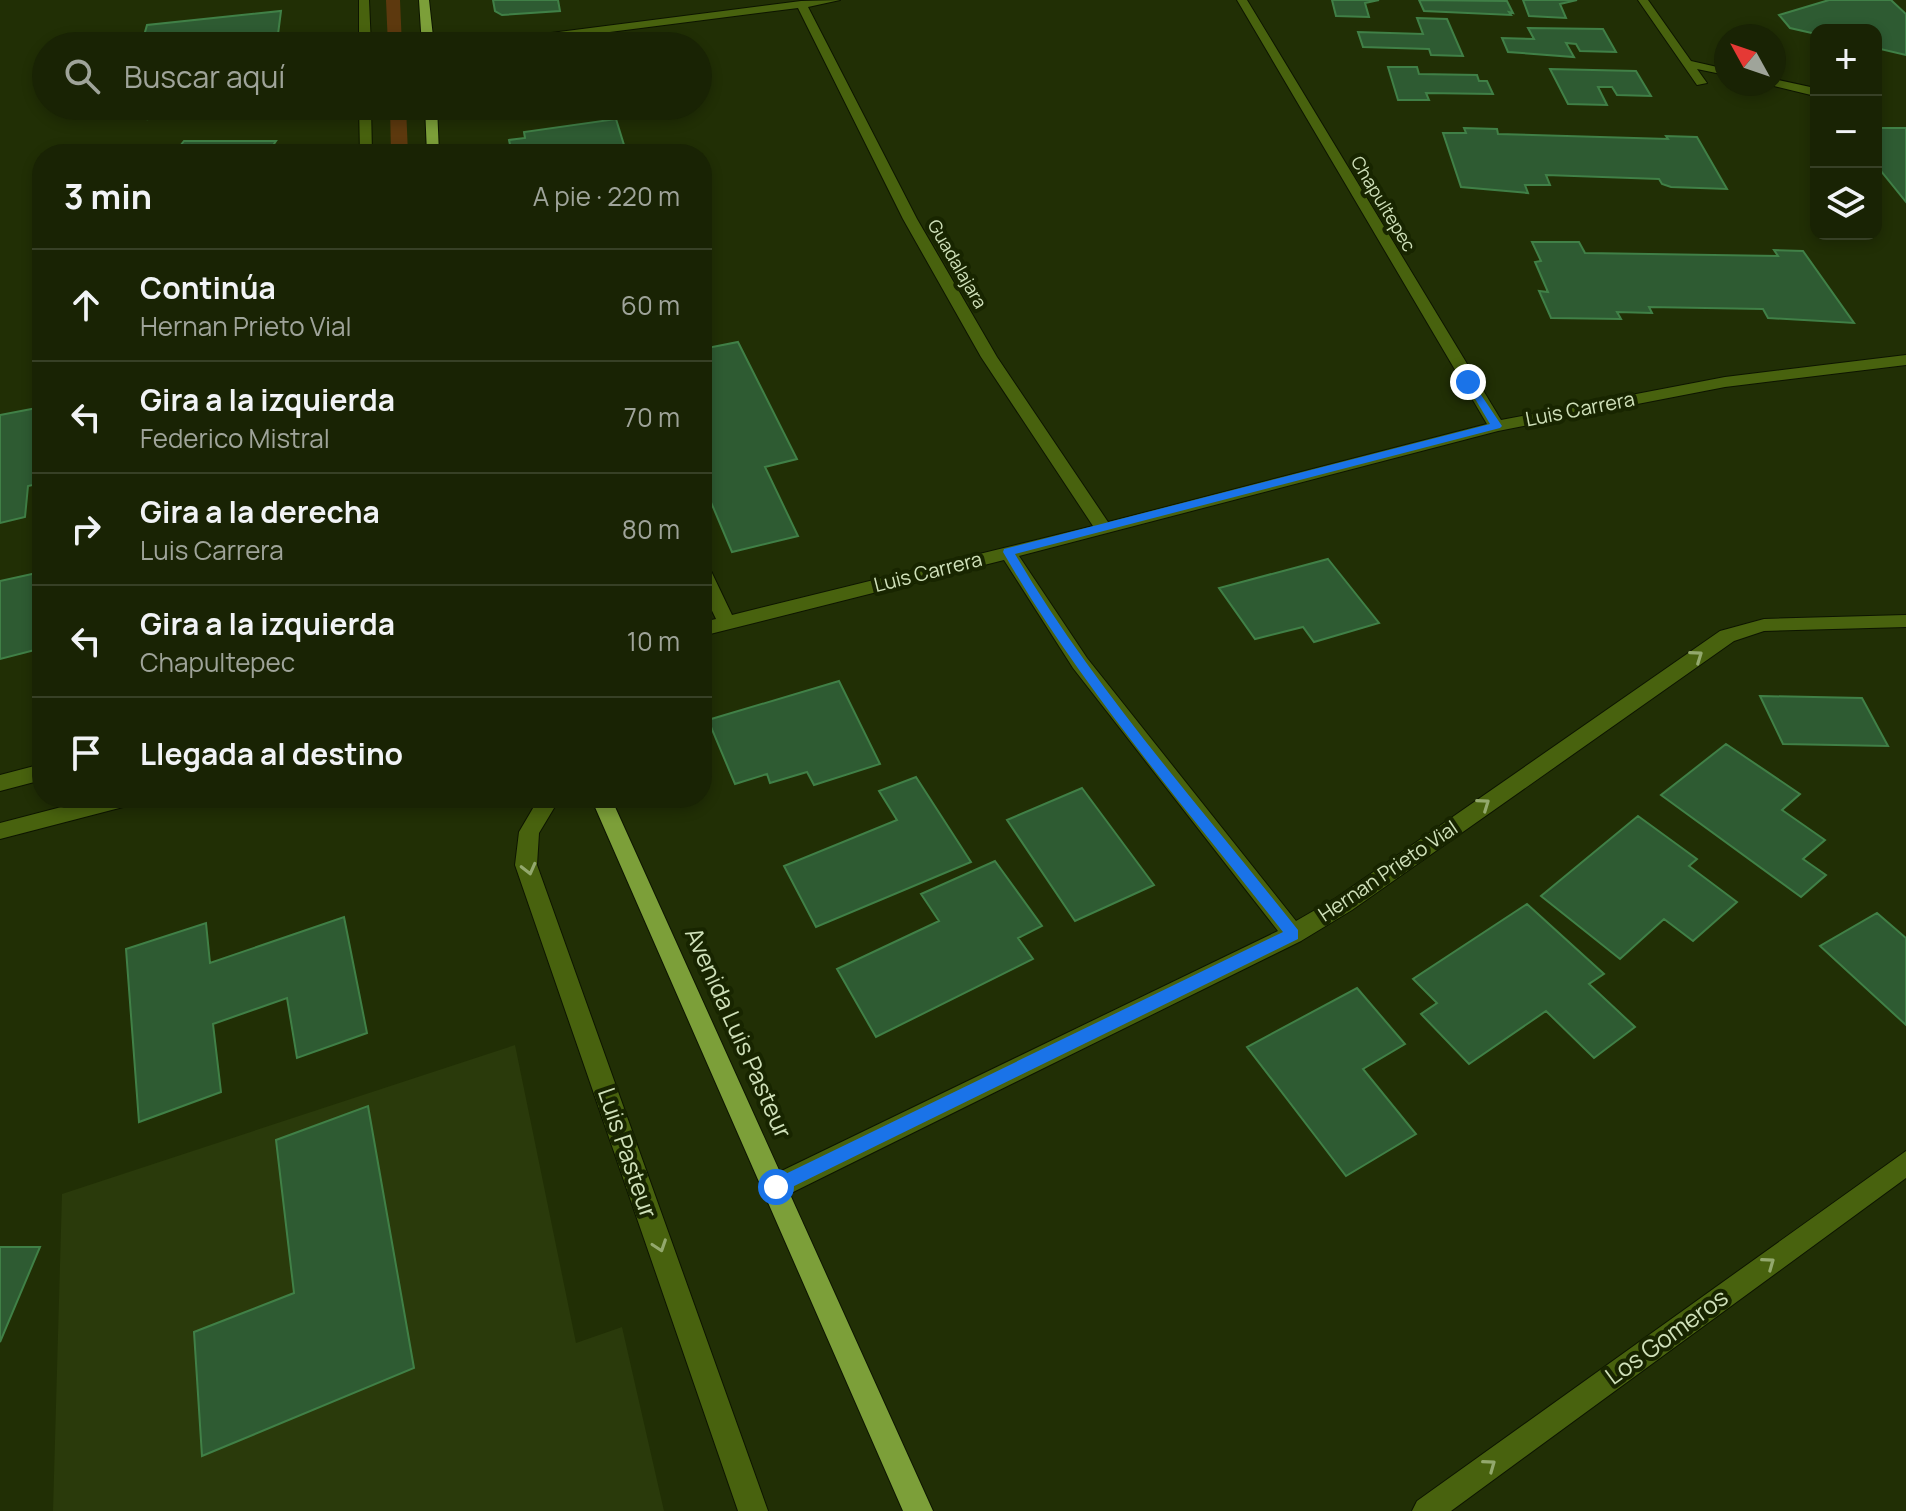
<!DOCTYPE html>
<html lang="es">
<head>
<meta charset="utf-8">
<style>
  :root { --surface:#192304; --page:#222b0e; --text:#f1f3f6; --muted:#9fa49a; --line:#374026 }
  body { margin:0; font-family:Manrope,sans-serif; background:var(--page); color:var(--text) }
  .controls { position:absolute; right:24px; top:24px; display:grid; overflow:hidden; border-radius:16px; box-shadow:0 4px 12px #0003 }
  .controls button { width:72px; height:72px; display:grid; place-items:center; padding:0; border:0; border-bottom:2px solid var(--line); background:var(--surface); color:var(--text); font:40px sans-serif }
  .compass { position:absolute; left:1714px; top:24px; width:72px; height:72px; border-radius:50%; background:var(--surface); box-shadow:0 4px 12px #0003; rotate:310deg }
  .stop { position:absolute; width:24px; height:24px; margin:-18px; border:6px solid #1a73e8; border-radius:50%; background:#fff }
  .stop.end { background:#1a73e8; border-color:#fff; box-shadow:0 2px 8px #0008 }
  .list { margin:0; padding:0; list-style:none }
  h2 { display:flex; justify-content:space-between; align-items:center; height:104px; margin:0; padding:0 32px; font-size:34px }
  h2 small { font-size:26px; font-weight:400; color:var(--muted) }
  .list li { display:grid; grid-template-columns:52px 1fr auto; gap:24px; align-items:center; box-sizing:border-box; height:112px; padding:0 32px; border-top:2px solid var(--line) }
  .list b { display:block; font-size:30px; white-space:nowrap }
  .list p { margin:0; font-size:26px; white-space:nowrap; color:var(--muted) }
  .list em { font-size:26px; font-style:normal; color:var(--muted) }
  .icon { flex:none; width:44px; height:44px; fill:none; stroke:currentColor; stroke-width:2; stroke-linecap:round; stroke-linejoin:round }
  .map { position:relative; flex:none; width:1906px; height:1511px; overflow:hidden }
  .search { position:absolute; background:var(--surface); box-shadow:0 4px 12px #0003; left:32px; top:32px; width:680px; height:88px; display:flex; align-items:center; gap:20px; box-sizing:border-box; padding:0 28px; border-radius:44px; color:var(--muted); font-size:30px }
  .panel { position:absolute; background:var(--surface); box-shadow:0 4px 12px #0003; left:32px; top:144px; width:680px; height:664px; border-radius:32px }
  .map>svg:first-child { display:block }
  .built { fill:#2a3a0b }
  .green { fill:#5d390e }
  .building { fill:#2e5b32; stroke:#408047; stroke-width:2 }
  .lines { fill:none; stroke-linecap:round; stroke-linejoin:round }
  .minor-casing { stroke:#0d1501; stroke-width:2 }
  .major-casing { stroke:#0d1501; stroke-width:2 }
  .minor { fill:#48620e; fill-rule:evenodd }
  .major { fill:#7c9f39; fill-rule:evenodd }
  .oneway { stroke:#93a86d }
  .route { fill:#1a73e8 }
  .labels { text-anchor:middle; stroke-width:8; stroke-linejoin:round; paint-order:stroke }
  .far-street-label { font-size:18px; fill:#d0e1ba; stroke:#182500 }
  .street-label { font-size:20px; fill:#d0e1ba; stroke:#182500 }
  .near-street-label { font-size:24px; fill:#d0e1ba; stroke:#182500 }
</style>
</head>
<body>
<div class="map">
<svg width="1906" height="1511" viewBox="0 0 1906 1511">
  <rect width="100%" height="100%" fill="#212f05"/>
  <path class="built" d="M515,1045L576,1343L622,1327L664,1511H53L62,1194Z"/>
  <path class="green" d="M386,0H400L402,46H388Z
    M390,106H406L408,154H391Z"/>
  <path class="building" d="M493,0H558L560,11L502,15L495,11Z
    M1332,0H1379L1365,3L1369,17L1336,16Z
    M1419,0L1507,1L1513,13L1509,12L1511,15L1424,11Z
    M1523,0H1577L1560,4L1566,18L1529,16Z
    M1829,0H1891L1906,14V55L1876,48V30H1816V34L1790,28L1779,15Z
    M281,11L277,42L238,46H141L147,25Z
    M1417,18L1447,19L1463,56L1431,55L1429,49L1363,47L1358,32L1423,34Z
    M1528,28L1603,29L1616,52L1580,51L1576,44L1566,43L1574,57L1508,52L1502,38L1534,39Z
    M1388,67H1417L1419,74L1477,75L1479,81H1487L1493,94L1426,93L1429,100H1398Z
    M1550,69L1636,71L1651,96L1617,95L1612,87H1598L1607,105L1568,104Z
    M151,106H261L148,119Z
    M511,106H550L552,110L513,116Z
    M616,119L624,145L561,154H512L509,140L525,138L524,132Z
    M1464,128L1497,129L1498,134L1668,139L1666,136L1697,137L1727,189L1671,187L1662,184L1659,179L1546,175L1550,185H1525L1528,193L1461,187L1443,133H1466Z
    M1876,128H1906V202L1876,165Z
    M184,141H276L267,154H174Z
    M1532,242H1579L1585,253L1778,256L1774,250L1803,251L1854,323L1768,318L1763,309L1649,307L1652,313L1617,312L1621,319L1551,318L1539,291L1548,292L1535,262L1541,261Z
    M738,342L797,459L765,467L798,536L732,552L702,481V349Z
    M42,407V483L28,486L25,517L0,523V415Z
    M1328,559L1379,623L1314,642L1303,627L1255,639L1219,588Z
    M41,572L35,650L0,659V581Z
    M839,681L880,764L814,785L807,772L770,783L767,774L735,784L708,720Z
    M1760,696L1862,698L1888,746L1783,744Z
    M1726,744L1800,794L1782,810L1825,840L1803,859L1826,875L1801,897L1661,795Z
    M916,777L971,862L816,927L784,866L897,820L879,791Z
    M1082,788L1154,885L1075,921L1007,820Z
    M1638,816L1697,859L1689,866L1737,902L1693,941L1664,919L1620,959L1541,896Z
    M995,861L1042,926L1018,938L1033,959L876,1037L837,969L939,921L921,894Z
    M1527,904L1604,974L1589,984L1635,1027L1594,1058L1546,1011L1469,1064L1421,1014L1437,1003L1413,979Z
    M1877,913L1906,938V1025L1820,946Z
    M344,917L367,1033L297,1058L287,998L213,1024L221,1092L139,1122L126,949L206,923L210,963Z
    M1357,988L1405,1044L1363,1069L1416,1134L1346,1176L1247,1047Z
    M368,1106L414,1368L202,1456L194,1332L294,1293L276,1140Z
    M0,1247H40L0,1342Z"/>
  <g class="lines">
    <defs>
      <path id="minor" d="M359,0H369L371,46H359Z
        M840,0L808,7L917,219L997,357L1108,522L1487,424L1237,0H1247L1501,420L1725,377L1906,355V365L1725,387L1498,431L1019,556L1087,658L1296,921L1336,898L1720,631L1764,619L1906,615V627L1764,631L1734,641L1352,910L1301,941L785,1196L776,1199L767,1196L763,1187L767,1178L1278,931L1073,668L1004,560L702,636V622L716,619L702,590V565L711,571L732,615L1093,526L981,357L903,219L798,8L500,46H467L473,43L801,1Z
        M1638,0H1648L1691,61L1726,69V75L1697,69L1707,83L1697,85Z
        M1774,79L1815,88L1816,92L1811,95L1770,85L1774,84Z
        M359,106H371L372,154H360Z
        M42,764V780L0,791V775Z
        M96,798H137L134,804L127,806L0,839V823Z
        M539,798H560L539,833L537,865L768,1511H738L515,865L519,832Z
        M1906,1151V1178L1451,1511H1412L1417,1501Z"/>
      <path id="major" d="M419,0H429L434,46H422Z
        M425,106H437L439,154H427Z
        M591,798H611L933,1511H903Z"/>
    </defs>
    <use href="#minor" class="minor-casing"/>
    <use href="#major" class="major-casing"/>
    <use href="#minor" class="minor"/>
    <use href="#major" class="major"/>
  </g>
  <defs><path id="oneway-chevron" d="M-2-3.5L2.5 0L-2 3.5" fill="none" stroke-width="1.6" stroke-linecap="round" stroke-linejoin="round" transform="scale(2)"/></defs>
  <g class="oneway">
    <use href="#oneway-chevron" transform="translate(1697 656) rotate(-35)"/>
    <use href="#oneway-chevron" transform="translate(1484 804) rotate(-35)"/>
    <use href="#oneway-chevron" transform="translate(529 869) rotate(76)"/>
    <use href="#oneway-chevron" transform="translate(660 1246) rotate(71)"/>
    <use href="#oneway-chevron" transform="translate(1769 1263) rotate(-36)"/>
    <use href="#oneway-chevron" transform="translate(1490 1465) rotate(-36)"/>
  </g>
  <path class="route" d="M1464,380H1471L1502,426L1500,428L1015,554C1094,689 1201,807 1298,930V939L782,1192H771L768,1187L771,1181L1283,932C1186,808 1081,688 1003,552L1004,549L1490,424Z"/>
  <g class="labels">
    <g class="far-street-label">
      <text transform="translate(1383 204) rotate(59)" y="6">Chapultepec</text>
      <text transform="translate(957 264) rotate(60)" y="6">Guadalajara</text>
    </g>
    <g class="street-label">
      <text transform="translate(1580 409) rotate(-11)" y="7">Luis Carrera</text>
      <text transform="translate(928 572) rotate(-14)" y="7">Luis Carrera</text>
      <text transform="translate(1388 871) rotate(-34)" y="7">Hernan Prieto Vial</text>
    </g>
    <g class="near-street-label">
      <text transform="translate(738 1033) rotate(66)" y="8">Avenida Luis Pasteur</text>
      <text transform="translate(627 1153) rotate(71)" y="8">Luis Pasteur</text>
      <text transform="translate(1667 1337) rotate(-36)" y="8">Los Gomeros</text>
    </g>
  </g>
</svg>
<div class="controls">
<button>+</button>
<button>−</button>
<button><svg class="icon" aria-label="layers" viewBox="0 0 24 24"><path d="M12 4l9 5-9 5-9-5zM3 14l9 5 9-5"/></svg></button>
</div>
<svg class="compass" viewBox="-18 -18 36 36"><path d="M0-13l5 13h-10z" fill="#e53935"/><path d="M0 13l5-13h-10z" fill="#9fa49a"/></svg>
<div class="stop" style="left:776px;top:1187px"></div>
<div class="stop end" style="left:1468px;top:382px"></div>
<div class="search"><svg class="icon" aria-label="search" viewBox="0 0 24 24"><circle cx="10" cy="10" r="6"/><path d="M15 15l6 6"/></svg>Buscar aquí</div>
<section class="panel">
<h2>3 min<small>A pie · 220 m</small></h2>
<ul class="list">
<li><svg class="icon" aria-label="ahead" viewBox="0 0 24 24"><path d="M12 20V5M6 11l6-6 6 6"/></svg><div><b>Continúa</b><p>Hernan Prieto Vial</p></div><em>60 m</em></li>
<li><svg class="icon" aria-label="left" viewBox="0 0 24 24"><path d="M17 20v-9H6M10 6l-5 5 5 5"/></svg><div><b>Gira a la izquierda</b><p>Federico Mistral</p></div><em>70 m</em></li>
<li><svg class="icon" aria-label="right" viewBox="0 0 24 24"><path d="M7 20v-9h11M14 6l5 5-5 5"/></svg><div><b>Gira a la derecha</b><p>Luis Carrera</p></div><em>80 m</em></li>
<li><svg class="icon" aria-label="left" viewBox="0 0 24 24"><path d="M17 20v-9H6M10 6l-5 5 5 5"/></svg><div><b>Gira a la izquierda</b><p>Chapultepec</p></div><em>10 m</em></li>
<li><svg class="icon" aria-label="arrive" viewBox="0 0 24 24"><path d="M6 21V4h12l-3 4 3 4H6"/></svg><div><b>Llegada al destino</b></div></li>
</ul>
</section>
</div>
</body>
</html>
